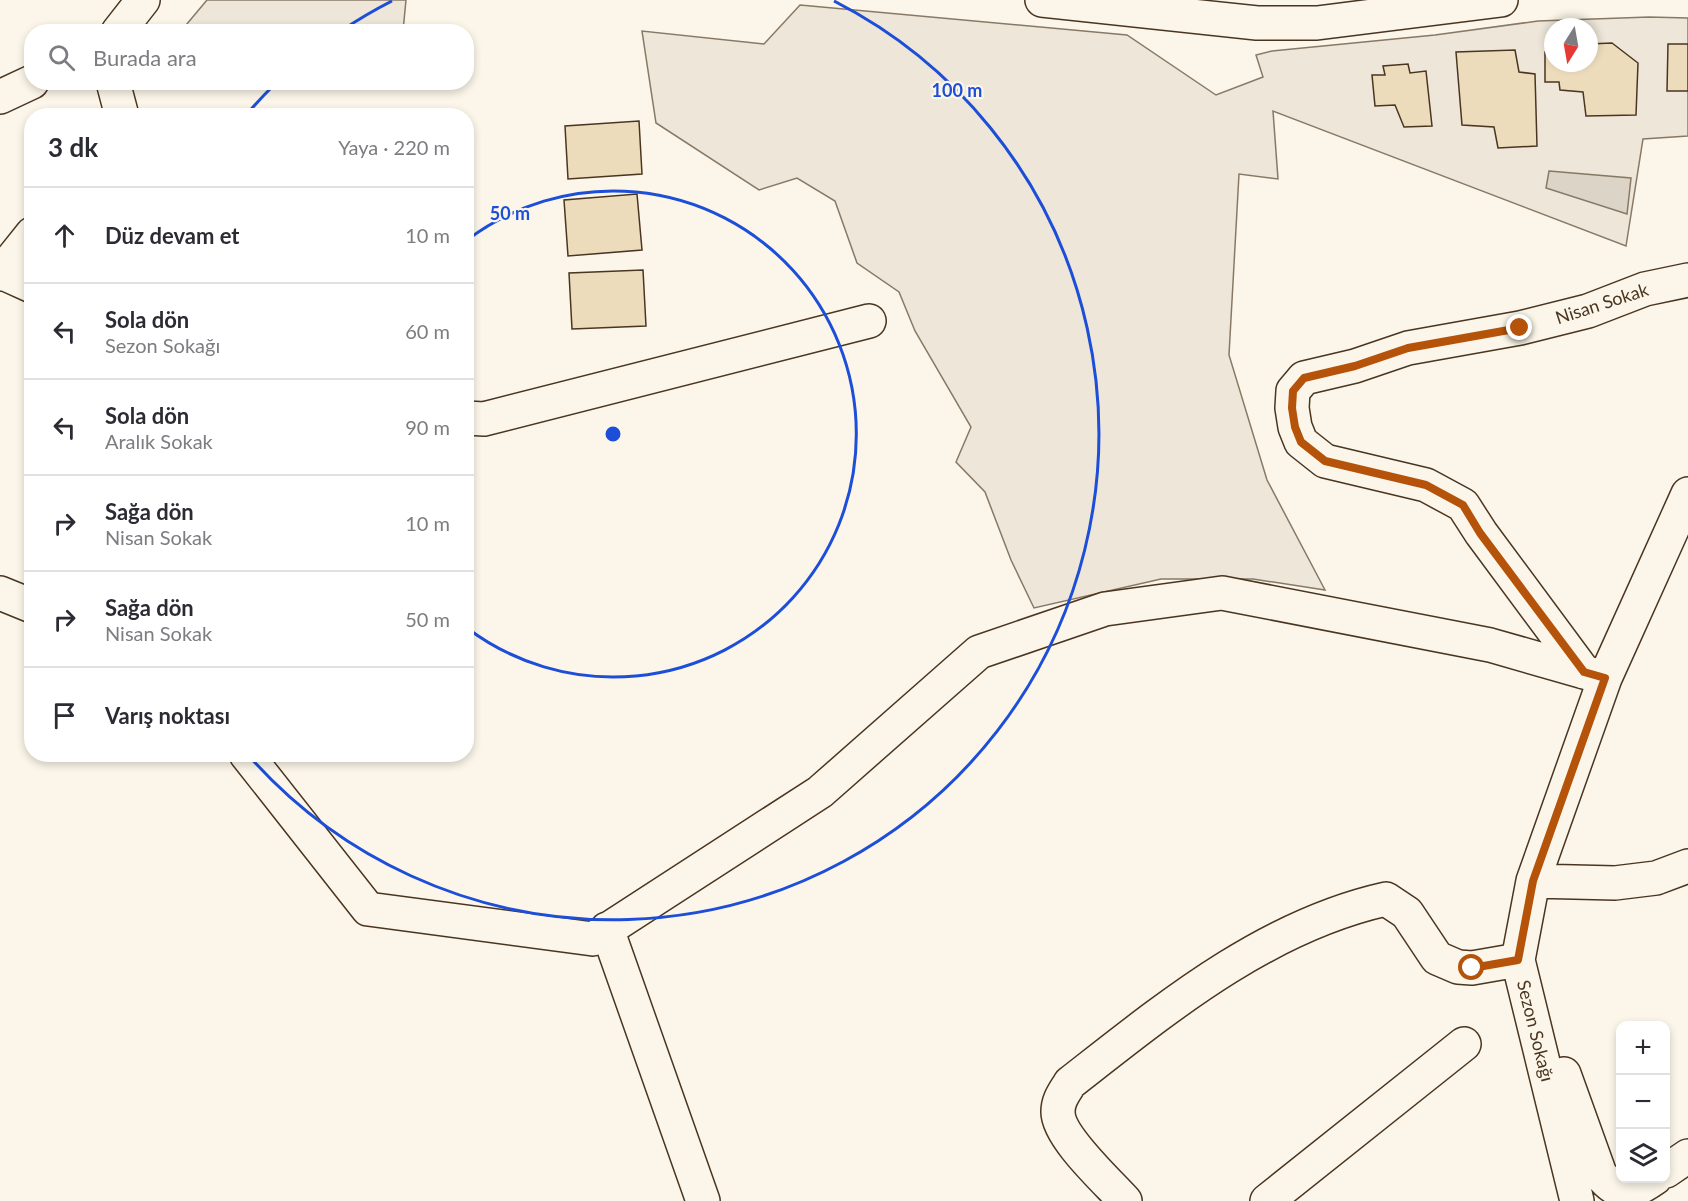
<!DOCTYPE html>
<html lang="tr">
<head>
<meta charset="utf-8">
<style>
  :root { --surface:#fff; --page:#f7f7f7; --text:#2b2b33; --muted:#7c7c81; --line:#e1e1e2 }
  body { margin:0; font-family:Lato,sans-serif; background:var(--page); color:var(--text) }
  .controls { position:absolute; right:18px; bottom:18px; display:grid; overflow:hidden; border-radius:12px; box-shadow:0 3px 9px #0003 }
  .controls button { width:54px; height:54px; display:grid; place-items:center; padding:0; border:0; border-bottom:2px solid var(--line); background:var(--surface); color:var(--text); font:30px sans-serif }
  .compass { position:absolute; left:1544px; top:18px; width:54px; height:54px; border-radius:50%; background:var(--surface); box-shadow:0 3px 9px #0003; rotate:191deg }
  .stop { position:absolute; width:18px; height:18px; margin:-14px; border:4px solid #b45309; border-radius:50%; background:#fff }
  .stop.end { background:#b45309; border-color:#fff; box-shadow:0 2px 6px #0008 }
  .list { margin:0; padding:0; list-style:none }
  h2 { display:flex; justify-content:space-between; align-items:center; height:78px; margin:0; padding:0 24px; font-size:26px }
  h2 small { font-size:20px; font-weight:400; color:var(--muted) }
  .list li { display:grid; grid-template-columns:39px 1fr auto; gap:18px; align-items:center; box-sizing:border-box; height:96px; padding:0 24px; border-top:2px solid var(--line) }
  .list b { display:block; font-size:22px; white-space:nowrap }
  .list p { margin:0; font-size:20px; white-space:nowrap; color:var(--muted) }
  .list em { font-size:20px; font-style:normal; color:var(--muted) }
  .icon { flex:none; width:33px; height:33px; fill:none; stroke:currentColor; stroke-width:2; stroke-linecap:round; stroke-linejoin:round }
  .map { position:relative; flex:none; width:1688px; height:1201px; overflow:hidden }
  .search { position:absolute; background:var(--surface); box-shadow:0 3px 9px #0003; left:24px; top:24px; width:450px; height:66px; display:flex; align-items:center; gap:15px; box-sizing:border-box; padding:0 21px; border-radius:24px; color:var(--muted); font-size:22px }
  .panel { position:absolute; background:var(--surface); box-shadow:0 3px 9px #0003; left:24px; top:108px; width:450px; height:654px; border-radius:24px }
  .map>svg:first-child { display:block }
  .green { fill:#ede6d9; stroke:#887966; stroke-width:1.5; fill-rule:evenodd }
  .water { fill:#dcd4c6; stroke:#887966; stroke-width:1.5 }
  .building { fill:#ecdcbc; stroke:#4a3520; stroke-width:1.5 }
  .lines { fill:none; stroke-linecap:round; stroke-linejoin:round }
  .minor-casing { stroke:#4a3520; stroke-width:36 }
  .minor { stroke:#fbf6e9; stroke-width:33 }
  .route { stroke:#b45309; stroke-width:8 }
  .ring { fill:none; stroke:#1d4ed8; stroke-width:3 }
  .labels { text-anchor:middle; stroke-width:4.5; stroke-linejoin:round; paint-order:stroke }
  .street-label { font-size:18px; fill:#4a3520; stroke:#fbf6e9 }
  .centre { fill:#1d4ed8; stroke:#fbf6e9; stroke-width:3 }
  .ring-label { font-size:18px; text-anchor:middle; font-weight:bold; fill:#1d4ed8; stroke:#fbf6e9; stroke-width:4.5; stroke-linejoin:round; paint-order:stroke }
</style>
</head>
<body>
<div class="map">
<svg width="1688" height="1201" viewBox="0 0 1688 1201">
  <rect width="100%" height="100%" fill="#fbf6e9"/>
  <path class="green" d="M207,0H406L403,31H181Z
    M800,5L1127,35L1216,95L1263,77L1256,55L1272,51L1435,35L1538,21L1649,17L1688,18V136L1643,139L1626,246L1273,111L1278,179L1239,174L1229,355L1267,480L1325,590L1253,579H1161L1034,608L1011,560L985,492L956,462L971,427L915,331L899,292L857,263L835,201L797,178L759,190L656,123L642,31L764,44ZM1553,27H1589V63H1553Z
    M190,83H306L298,87L193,85Z"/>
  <path class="water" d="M1549,171L1631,178L1627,214L1546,188Z"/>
  <path class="building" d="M1612,43L1638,63L1636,115L1586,116L1583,92L1560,90L1559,82H1545V52H1553V63H1589V44Z
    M1668,44H1688V91H1667Z
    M1515,50L1519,72L1535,74L1537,146L1498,148L1494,127L1462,125L1456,52Z
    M1408,64L1410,73L1426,71L1432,126L1404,127L1395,105L1375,106L1372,75H1385L1383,66Z
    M639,121L642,174L568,179L565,126Z
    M637,194L642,250L568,256L564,200Z
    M643,270L646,326L572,329L569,273Z"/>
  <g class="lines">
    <defs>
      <path id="minor" d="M1042,0L1257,23H1317L1501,0
        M118,32L143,0
        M113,82L122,116
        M0,97L32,82
        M1,272L32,286
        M0,274L32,234
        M466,418L484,419L869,321
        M0,593L32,606
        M1584,672L1481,533L1463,505L1426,485L1325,461L1301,442L1295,427L1292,408L1293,391L1304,378L1355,366L1408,348L1520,328L1588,311L1645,289L1688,280
        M246,754L368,909L593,939L820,792L979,652L1105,609L1222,593L1490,645L1605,678
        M1533,881L1615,883L1656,878L1688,866
        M607,929L703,1201
        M1564,1074L1600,1174C1619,1198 1632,1194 1655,1178
        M1666,1171L1688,1156
        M1125,1201C1108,1182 1058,1137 1058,1112C1058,1100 1064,1093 1070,1083C1166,1008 1265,926 1386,899L1407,913L1437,958L1458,967L1472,968L1518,960
        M1267,1201L1464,1044
        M1577,1201L1518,960L1533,881L1605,678L1688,494"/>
    </defs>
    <use href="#minor" class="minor-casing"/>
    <use href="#minor" class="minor"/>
  </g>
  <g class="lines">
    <path class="route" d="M1472,968L1518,960L1533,881L1605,678L1584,672L1480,533L1463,505L1426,485L1325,461L1301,442L1295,427L1292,408L1293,391L1304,378L1355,366L1408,348L1520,328"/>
  </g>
  <g class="ring">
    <path d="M467 240A243 243 0 1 1 467 628"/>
    <path d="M246 115A486 486 0 0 1 275 84M341 31A486 486 0 0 1 392 1M834 1A486 486 0 1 1 249 756"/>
  </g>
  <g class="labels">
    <g class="street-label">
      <text transform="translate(1602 304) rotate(-18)" y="6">Nisan Sokak</text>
      <text transform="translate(1535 1031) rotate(76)" y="6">Sezon Sokağı</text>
    </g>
  </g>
  <circle cx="613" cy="434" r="9" class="centre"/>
  <g class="ring-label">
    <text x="957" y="97">100 m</text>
    <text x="510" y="220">50 m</text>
  </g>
</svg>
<div class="controls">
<button>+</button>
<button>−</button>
<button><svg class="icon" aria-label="layers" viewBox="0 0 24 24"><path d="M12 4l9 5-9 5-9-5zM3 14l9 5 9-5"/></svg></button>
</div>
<svg class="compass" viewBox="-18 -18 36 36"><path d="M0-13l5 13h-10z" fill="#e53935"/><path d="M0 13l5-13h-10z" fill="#7c7c81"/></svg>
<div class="stop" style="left:1472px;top:968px"></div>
<div class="stop end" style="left:1520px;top:328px"></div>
<div class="search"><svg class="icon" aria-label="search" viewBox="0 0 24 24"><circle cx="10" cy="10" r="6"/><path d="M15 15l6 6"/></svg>Burada ara</div>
<section class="panel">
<h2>3 dk<small>Yaya · 220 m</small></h2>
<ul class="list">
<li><svg class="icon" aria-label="ahead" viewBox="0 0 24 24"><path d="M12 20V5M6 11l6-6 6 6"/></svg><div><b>Düz devam et</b></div><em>10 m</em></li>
<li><svg class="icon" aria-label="left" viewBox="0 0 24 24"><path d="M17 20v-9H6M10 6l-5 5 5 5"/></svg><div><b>Sola dön</b><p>Sezon Sokağı</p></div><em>60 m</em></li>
<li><svg class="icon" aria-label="left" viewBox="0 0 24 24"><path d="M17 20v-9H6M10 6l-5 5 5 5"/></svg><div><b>Sola dön</b><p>Aralık Sokak</p></div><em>90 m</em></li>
<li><svg class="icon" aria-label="right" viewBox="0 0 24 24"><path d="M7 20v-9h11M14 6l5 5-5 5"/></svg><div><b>Sağa dön</b><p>Nisan Sokak</p></div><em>10 m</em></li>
<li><svg class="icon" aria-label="right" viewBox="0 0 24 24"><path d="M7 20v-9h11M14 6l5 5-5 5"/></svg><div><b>Sağa dön</b><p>Nisan Sokak</p></div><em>50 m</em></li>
<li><svg class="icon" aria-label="arrive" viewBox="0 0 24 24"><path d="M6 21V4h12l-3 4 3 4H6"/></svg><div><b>Varış noktası</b></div></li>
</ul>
</section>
</div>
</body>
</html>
